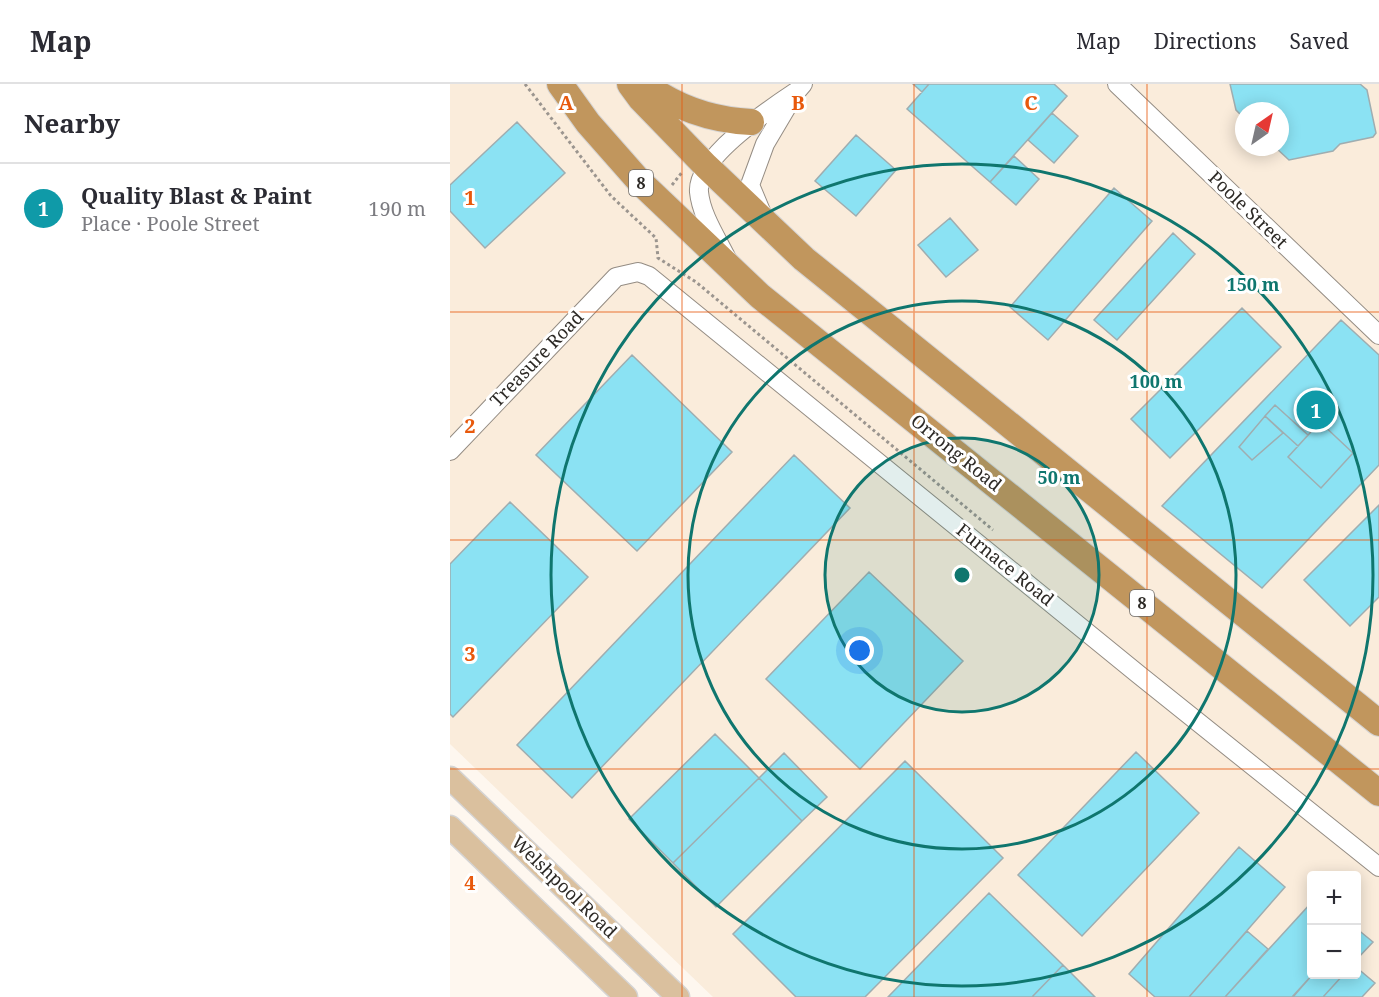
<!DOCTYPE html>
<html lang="en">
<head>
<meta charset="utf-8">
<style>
  :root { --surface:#fff; --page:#f2f2f3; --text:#2b2b33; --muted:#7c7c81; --line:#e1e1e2; --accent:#ea580c }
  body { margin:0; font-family:"Noto Serif",serif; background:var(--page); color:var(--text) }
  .controls { position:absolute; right:18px; bottom:18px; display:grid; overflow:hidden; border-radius:6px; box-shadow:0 3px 15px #0003 }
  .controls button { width:54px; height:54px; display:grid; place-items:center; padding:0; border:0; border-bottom:2px solid var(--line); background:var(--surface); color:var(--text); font:30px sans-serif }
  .compass { position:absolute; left:785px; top:18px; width:54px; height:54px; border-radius:50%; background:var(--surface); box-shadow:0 3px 15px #0003; rotate:34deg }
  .you { position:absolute; left:410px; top:567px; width:21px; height:21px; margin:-15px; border:4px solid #fff; border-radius:50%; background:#1a73e8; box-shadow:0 0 0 9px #1a73e833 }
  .badge { display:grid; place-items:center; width:39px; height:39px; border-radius:50%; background:var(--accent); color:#fff; font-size:20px; font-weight:700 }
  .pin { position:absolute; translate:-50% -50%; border:3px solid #fff; box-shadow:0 2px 6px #0006 }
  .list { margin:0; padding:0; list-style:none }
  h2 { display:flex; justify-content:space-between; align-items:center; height:78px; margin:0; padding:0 24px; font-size:26px }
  h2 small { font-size:20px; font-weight:400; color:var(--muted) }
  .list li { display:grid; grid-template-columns:39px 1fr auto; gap:18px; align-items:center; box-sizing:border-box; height:90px; padding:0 24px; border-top:2px solid var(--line) }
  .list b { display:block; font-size:22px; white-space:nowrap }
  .list p { margin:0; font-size:20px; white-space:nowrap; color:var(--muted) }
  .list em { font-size:20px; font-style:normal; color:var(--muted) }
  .map { position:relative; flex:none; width:929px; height:913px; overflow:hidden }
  header { display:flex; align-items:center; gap:36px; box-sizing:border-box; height:84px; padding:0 30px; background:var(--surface); border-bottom:2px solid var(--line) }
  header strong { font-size:28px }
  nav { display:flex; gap:33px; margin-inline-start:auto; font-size:21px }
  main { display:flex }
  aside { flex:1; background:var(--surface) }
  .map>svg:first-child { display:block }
  .built { fill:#faecdb; fill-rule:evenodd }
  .building { fill:#8be2f3; stroke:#9fadb0; stroke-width:1.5 }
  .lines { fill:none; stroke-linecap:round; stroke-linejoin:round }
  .minor-casing { stroke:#948c83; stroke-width:20 }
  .major-casing { stroke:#d5d4d4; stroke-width:25 }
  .highway-casing { stroke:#d5d4d4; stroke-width:28 }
  .path { stroke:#9b958f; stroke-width:3; stroke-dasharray:3 3; stroke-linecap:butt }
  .minor { stroke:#fff; stroke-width:18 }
  .major { stroke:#dac09e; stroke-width:22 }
  .highway { stroke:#c1965d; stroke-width:26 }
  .grid { fill:none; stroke:#e8590c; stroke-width:1.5; stroke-opacity:0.55 }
  .ring { fill:none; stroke:#0f766e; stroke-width:3 }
  .labels { text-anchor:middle; stroke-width:6; stroke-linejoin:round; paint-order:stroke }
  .shield { fill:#fff; stroke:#6c6a67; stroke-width:1.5 }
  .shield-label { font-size:16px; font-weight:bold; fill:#2d2a26 }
  .street-label { font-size:18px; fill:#2d2a26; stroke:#fff }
  .grid-label { font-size:20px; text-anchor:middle; font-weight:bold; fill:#e8590c; stroke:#fff; stroke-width:6; stroke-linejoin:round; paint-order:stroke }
  .centre { fill:#0f766e; stroke:#fff; stroke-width:3 }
  .ring-label { font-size:18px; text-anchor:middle; font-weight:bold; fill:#0f766e; stroke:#fff; stroke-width:6; stroke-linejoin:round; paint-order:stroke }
</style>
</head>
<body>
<header>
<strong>Map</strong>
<nav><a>Map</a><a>Directions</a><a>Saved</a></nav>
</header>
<main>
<aside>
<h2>Nearby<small></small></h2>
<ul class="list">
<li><span class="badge" style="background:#0f9aa8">1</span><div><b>Quality Blast &amp; Paint</b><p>Place · Poole Street</p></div><em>190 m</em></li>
</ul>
</aside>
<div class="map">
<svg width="929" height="913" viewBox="0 0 929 913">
  <rect width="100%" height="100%" fill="#fef7ef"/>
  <path class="built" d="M0,0H929V913H263L0,660ZM794,27H830V63H794ZM862,792H906V890H862Z"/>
  <path class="building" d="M463,0H479L472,8Z
    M479,0H604L617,12L540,98L457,25Z
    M780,0H910L917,6L926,49L923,53L890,60L883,67L839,76L825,63H830V27H794V34L786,26Z
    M602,29L628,52L604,79L578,56Z
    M67,38L115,89L35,164L0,127V101Z
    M406,51L446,86L406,132L365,97Z
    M564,72L589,95L566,121L540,98Z
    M664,104L702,137L598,256L560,223Z
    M500,134L528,166L496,193L468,161Z
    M723,149L745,170L667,256L644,236Z
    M792,224L831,263L720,374L681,335Z
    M891,236L929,271V381L812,504L712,422Z
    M182,271L282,368L187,467L86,371Z
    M825,321L858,351L848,362L815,332Z
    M815,332L833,349L802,376L789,363Z
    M870,338L903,369L871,404L838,373Z
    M344,371L400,424L122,714L67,661Z
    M60,418L138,493L3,633L0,630V480Z
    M929,421V513L900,542L854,496Z
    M419,488L513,577L410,685L316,595Z
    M265,650L309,694L223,779L179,735Z
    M686,668L749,729L632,852L568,791Z
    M334,669L377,713L352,737L309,694Z
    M455,677L553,774L415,913H346L283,850Z
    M309,694L352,737L266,823L223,779Z
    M789,763L835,803L739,913H705L679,890Z
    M539,809L613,881L582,913H438Z
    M862,818L863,890L842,913H775Z
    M906,844L923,858L906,876Z
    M797,847L818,865L775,913H739Z
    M613,881L645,913H582Z
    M906,883L925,899L912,913H873L894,890H906Z
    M863,890H894L873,913H843Z"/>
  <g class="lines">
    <defs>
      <path id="minor" d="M667,0L929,251
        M313,132L300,101L315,60L344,11
        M278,177C268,156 251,131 249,108C246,73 320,25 347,7L353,0
        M0,367L166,193L188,188L199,192L688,590L929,783"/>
      <path id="major" d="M0,694L228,913
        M0,743L176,913"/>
      <path id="highway" d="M110,0L138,39L190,98L310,212L929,709
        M180,0L191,15L256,82L354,175L929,639
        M194,0C226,24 261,36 301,38"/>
    </defs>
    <use href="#minor" class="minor-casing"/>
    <use href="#major" class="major-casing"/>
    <use href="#highway" class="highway-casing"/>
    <path class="path" d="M75,0L161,112L206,154L208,174L246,198L543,446
      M222,101L233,87"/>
    <use href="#minor" class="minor"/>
    <use href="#major" class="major"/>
    <use href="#highway" class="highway"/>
  </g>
  <path class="grid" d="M232,0V913M464,0V913M697,0V913M0,228H929M0,456H929M0,685H929"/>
  <circle cx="512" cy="491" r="137" fill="#0f766e" fill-opacity=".12"/>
  <g class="ring">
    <circle cx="512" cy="491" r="137"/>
    <circle cx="512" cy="491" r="274"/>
    <circle cx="512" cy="491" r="411"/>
  </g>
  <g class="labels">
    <g class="shield">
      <rect x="179" y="86" width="24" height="26" rx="4.5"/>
      <rect x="680" y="506" width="24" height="26" rx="4.5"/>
    </g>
    <g class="shield-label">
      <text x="191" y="105">8</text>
      <text x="692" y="525">8</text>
    </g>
    <g class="street-label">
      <text transform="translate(798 126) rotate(44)" y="6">Poole Street</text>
      <text transform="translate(87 275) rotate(-46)" y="6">Treasure Road</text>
      <text transform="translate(506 369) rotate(39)" y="6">Orrong Road</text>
      <text transform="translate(555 481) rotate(39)" y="6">Furnace Road</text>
      <text transform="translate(114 803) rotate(44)" y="6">Welshpool Road</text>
    </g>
  </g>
  <g class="grid-label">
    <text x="116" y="26">A</text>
    <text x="348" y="26">B</text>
    <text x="581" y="26">C</text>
    <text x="20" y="121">1</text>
    <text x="20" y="349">2</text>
    <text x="20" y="577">3</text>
    <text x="20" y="806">4</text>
  </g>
  <circle cx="512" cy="491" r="9" class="centre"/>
  <g class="ring-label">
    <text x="803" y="207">150 m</text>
    <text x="706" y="304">100 m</text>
    <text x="609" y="400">50 m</text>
  </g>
</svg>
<div class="controls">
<button>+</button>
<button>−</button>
</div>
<svg class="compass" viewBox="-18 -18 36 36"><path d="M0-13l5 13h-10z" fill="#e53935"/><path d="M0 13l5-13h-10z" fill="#7c7c81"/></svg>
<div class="you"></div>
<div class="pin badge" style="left:866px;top:326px;background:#0f9aa8">1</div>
</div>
</main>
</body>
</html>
